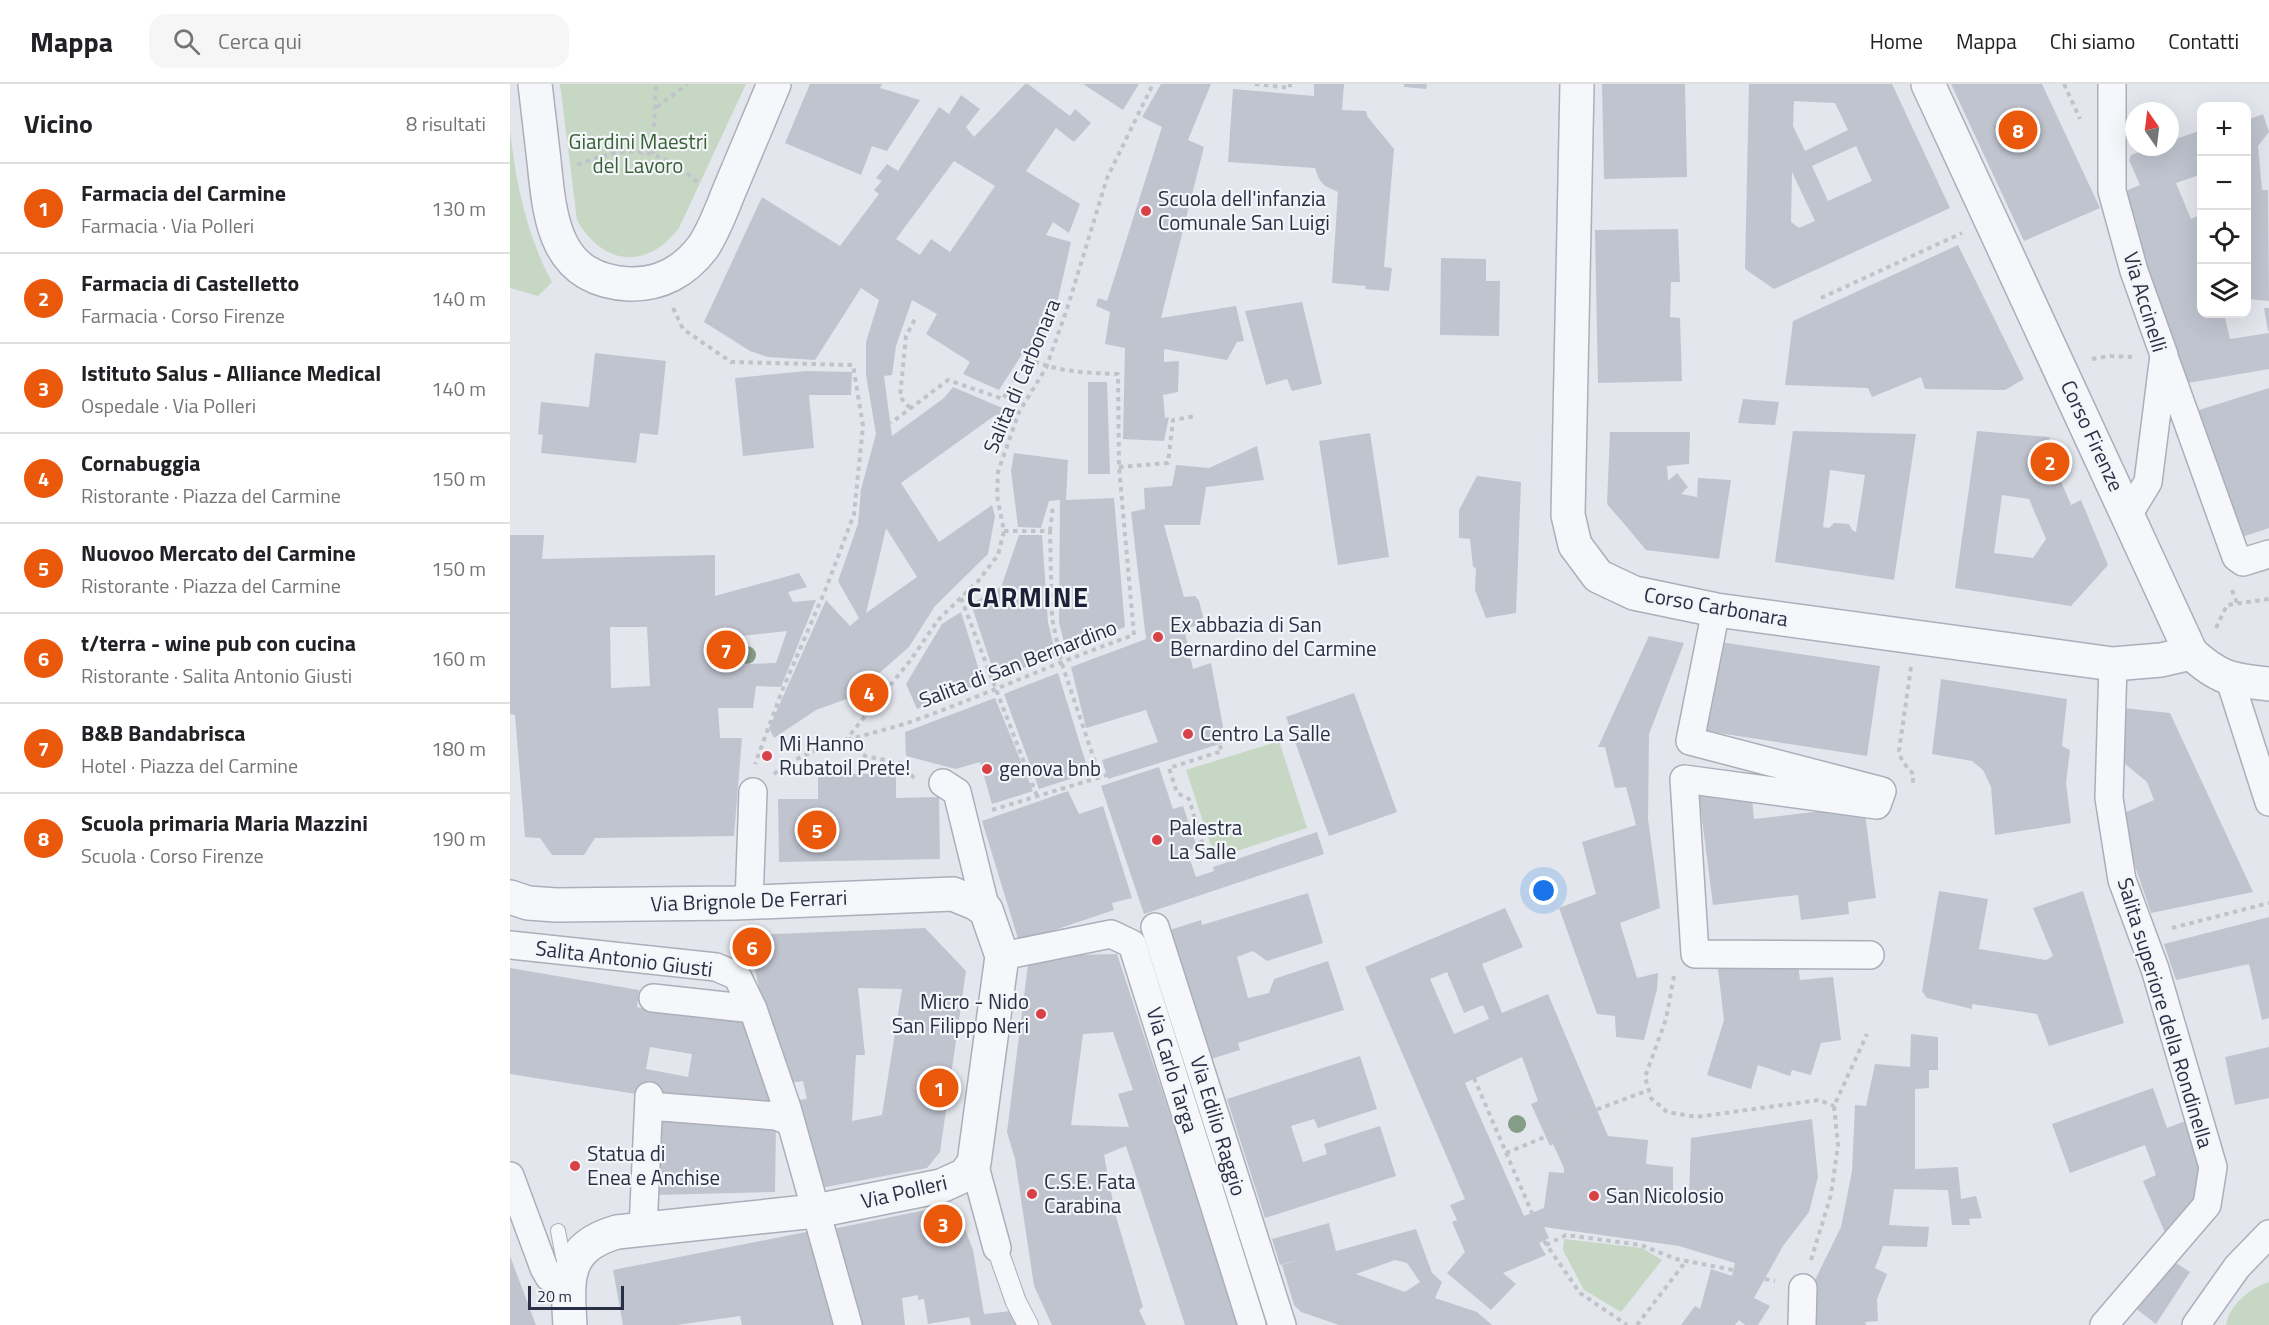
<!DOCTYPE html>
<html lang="it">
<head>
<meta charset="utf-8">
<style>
  :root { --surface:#fff; --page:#f6f6f6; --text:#202124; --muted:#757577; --line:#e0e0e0; --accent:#ea580c }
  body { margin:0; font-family:"Titillium Web",sans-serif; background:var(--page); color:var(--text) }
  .controls { position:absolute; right:18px; top:18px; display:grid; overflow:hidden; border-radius:12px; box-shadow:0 6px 24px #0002 }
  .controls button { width:54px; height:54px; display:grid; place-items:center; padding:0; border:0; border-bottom:2px solid var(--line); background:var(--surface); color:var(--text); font:30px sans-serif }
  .compass { position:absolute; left:1615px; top:18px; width:54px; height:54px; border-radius:50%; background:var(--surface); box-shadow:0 6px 24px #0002; rotate:346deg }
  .scale { position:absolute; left:18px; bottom:15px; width:96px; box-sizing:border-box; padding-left:6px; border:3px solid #293046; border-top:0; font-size:16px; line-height:21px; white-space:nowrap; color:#293046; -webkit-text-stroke:4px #f3f5f9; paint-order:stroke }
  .you { position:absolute; left:1034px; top:807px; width:21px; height:21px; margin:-15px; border:4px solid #fff; border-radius:50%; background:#1a73e8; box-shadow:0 0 0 9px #1a73e833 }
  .badge { display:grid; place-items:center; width:39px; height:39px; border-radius:50%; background:var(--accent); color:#fff; font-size:20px; font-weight:700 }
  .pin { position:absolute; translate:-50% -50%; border:3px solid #fff; box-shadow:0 2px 6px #0006 }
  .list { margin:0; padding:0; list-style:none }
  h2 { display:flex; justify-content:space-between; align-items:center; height:78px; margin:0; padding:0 24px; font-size:26px }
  h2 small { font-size:20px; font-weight:400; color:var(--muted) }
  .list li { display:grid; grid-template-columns:39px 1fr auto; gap:18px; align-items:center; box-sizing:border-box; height:90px; padding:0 24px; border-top:2px solid var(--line) }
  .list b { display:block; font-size:22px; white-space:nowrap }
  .list p { margin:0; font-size:20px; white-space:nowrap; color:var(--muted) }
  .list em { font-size:20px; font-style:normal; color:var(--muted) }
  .icon { flex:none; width:33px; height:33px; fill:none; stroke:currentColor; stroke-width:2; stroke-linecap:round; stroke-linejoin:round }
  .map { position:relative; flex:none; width:1759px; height:1241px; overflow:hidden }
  header { display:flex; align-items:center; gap:36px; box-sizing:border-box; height:84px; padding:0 30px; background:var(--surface); border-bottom:2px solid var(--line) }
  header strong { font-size:28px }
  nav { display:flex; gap:33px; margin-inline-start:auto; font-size:21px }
  .search { width:420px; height:54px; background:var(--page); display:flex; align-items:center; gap:15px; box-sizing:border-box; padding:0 21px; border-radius:18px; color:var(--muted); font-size:22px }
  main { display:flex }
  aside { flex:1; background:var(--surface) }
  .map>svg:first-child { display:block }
  .green { fill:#c6d7c4 }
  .building { fill:#c0c4cf; fill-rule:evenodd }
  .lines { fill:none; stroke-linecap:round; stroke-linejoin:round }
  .service-casing { stroke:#abafba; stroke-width:16 }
  .pedestrian-casing { stroke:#abafba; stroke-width:22 }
  .minor-casing { stroke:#abafba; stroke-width:30 }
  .tertiary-casing { stroke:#abafba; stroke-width:36 }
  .path { stroke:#c1c3cb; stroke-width:4; stroke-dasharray:4.5 4.5; stroke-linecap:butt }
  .service { stroke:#f6f7fa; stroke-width:14 }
  .pedestrian { stroke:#f6f7fa; stroke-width:20 }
  .minor { stroke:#f6f7fa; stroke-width:27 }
  .tertiary { stroke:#f6f7fa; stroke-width:33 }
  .tree { fill:#869e88 }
  .poi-dot { fill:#d84146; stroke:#f3f5f9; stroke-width:2 }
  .labels { text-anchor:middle; stroke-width:4.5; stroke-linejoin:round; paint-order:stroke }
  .park-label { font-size:21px; fill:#396336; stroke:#f3f5f9 }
  .poi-label { font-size:21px; fill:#293046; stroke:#f3f5f9; text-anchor:start }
  .street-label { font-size:21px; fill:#293046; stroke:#f3f5f9 }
  .district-label { font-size:27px; font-weight:bold; letter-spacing:1.5px; fill:#1b2137; stroke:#f3f5f9 }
</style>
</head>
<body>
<header>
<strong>Mappa</strong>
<div class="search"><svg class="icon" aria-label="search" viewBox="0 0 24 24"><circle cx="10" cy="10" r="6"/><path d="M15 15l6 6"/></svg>Cerca qui</div>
<nav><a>Home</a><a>Mappa</a><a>Chi siamo</a><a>Contatti</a></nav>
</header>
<main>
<aside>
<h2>Vicino<small>8 risultati</small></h2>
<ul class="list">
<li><span class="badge">1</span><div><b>Farmacia del Carmine</b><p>Farmacia · Via Polleri</p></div><em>130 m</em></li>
<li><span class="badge">2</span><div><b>Farmacia di Castelletto</b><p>Farmacia · Corso Firenze</p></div><em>140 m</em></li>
<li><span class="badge">3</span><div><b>Istituto Salus - Alliance Medical</b><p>Ospedale · Via Polleri</p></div><em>140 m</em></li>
<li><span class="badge">4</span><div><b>Cornabuggia</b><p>Ristorante · Piazza del Carmine</p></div><em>150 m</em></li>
<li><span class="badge">5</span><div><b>Nuovoo Mercato del Carmine</b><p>Ristorante · Piazza del Carmine</p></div><em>150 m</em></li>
<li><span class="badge">6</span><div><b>t/terra - wine pub con cucina</b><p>Ristorante · Salita Antonio Giusti</p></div><em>160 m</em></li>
<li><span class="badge">7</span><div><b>B&amp;B Bandabrisca</b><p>Hotel · Piazza del Carmine</p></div><em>180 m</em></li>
<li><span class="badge">8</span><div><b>Scuola primaria Maria Mazzini</b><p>Scuola · Corso Firenze</p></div><em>190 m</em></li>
</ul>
</aside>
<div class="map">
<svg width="1759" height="1241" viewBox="0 0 1759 1241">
  <rect width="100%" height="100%" fill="#e3e6ec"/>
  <path class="green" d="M50,0H236L169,144C137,186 93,182 67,136Z
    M0,45C5,96 17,153 42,198L28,212L0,204Z
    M769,657L797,744L705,774L676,686Z
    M1054,1155L1132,1164L1152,1176L1111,1228L1074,1206L1053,1166Z
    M1759,1198V1241H1716C1720,1220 1740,1204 1759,1198Z"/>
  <path class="building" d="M300,0H372L370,4L410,16L377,67L362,62L351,91L275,59Z
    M515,0H518L560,32L565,25L581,39L564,58L546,44L516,87L570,120L559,149L543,138L536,151L561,158L546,224L529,270L516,264L489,306L453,290L460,278L416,250L427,230L402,216L386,262L382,291L374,292L382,352L434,314L443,303L497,326L493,337L484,332L391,399L429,458L482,421L485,432L478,470L425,522L399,563L342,613L306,626L264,654L259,644L316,516L340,542L349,534L328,497L348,440L351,405L366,350L356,291V258L369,216L351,204L305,276L258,273L240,267L194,238L252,113L330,162L369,110L364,106L372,97L366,94L377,80L388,87L429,23L439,30L451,11L470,25L456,43L464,53ZM444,77L485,102L440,168L421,155L410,171L386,155ZM376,444L407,493L356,529L366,487Z
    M573,0H629L613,26Z
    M651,0H701L678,56L694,63L651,234L726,222L734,257L727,258L717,276L654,265V278L669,277L668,308L653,311L655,334L659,333L654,357L613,355L615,264L595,260L600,228L586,222L588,214L597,217L652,43L632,33Z
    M804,0H834L832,26L856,27L857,32L884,65L874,183L882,184L879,207L855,205L856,202L822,199L828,108L815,102L809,95L805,84L718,78L723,5L804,12Z
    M894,0H917L916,5L894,3Z
    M1092,0H1175L1177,93L1094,95Z
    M1239,0H1382L1440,124L1264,205L1235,185ZM1284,17L1325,19L1338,46L1295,67L1283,42ZM1346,62L1362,97L1318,117L1302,82ZM1282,88L1305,137L1289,144L1281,138Z
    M1441,0H1532L1590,124L1514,157Z
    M1753,30L1759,48L1748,62L1752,106H1758L1759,217L1737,215V36Z
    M1692,46V90L1666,99L1681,135L1692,130V230H1714L1720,255L1759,249V285L1678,299L1608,110L1630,101L1619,76L1621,71L1643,63H1660V57Z
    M1168,145L1170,198H1161L1160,233L1170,234L1172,297L1088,299L1085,146Z
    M1448,161L1514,295L1495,306L1415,305L1411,293L1362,313L1358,304L1275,301L1283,237Z
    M931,174L976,175V197H990L989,252L930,251Z
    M792,218L812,300L782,307L777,295L756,301L735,227Z
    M1754,224H1759V247H1758Z
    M85,269L156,277L148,351L130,349L126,379L31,369L33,351L28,350L31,318L79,323Z
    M296,287L342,288L341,311H299L304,364L233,372L225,294Z
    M578,298H597L600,390H578Z
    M1759,304V444L1729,454L1689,326Z
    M1233,315L1269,318L1265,341L1228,339Z
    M1283,347L1406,350L1384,496L1265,478ZM1320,386L1355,391L1346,448L1342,446L1339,440L1324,439L1319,444L1313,443Z
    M1467,347L1539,353L1552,379L1545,383L1561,421L1571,416L1598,481L1561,522L1445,504ZM1492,411L1519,415L1536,455L1523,474L1484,469Z
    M1100,348H1180L1179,380L1157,382L1158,397L1167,389L1178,403L1171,410L1187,413L1188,394L1221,396L1209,475L1136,466L1116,442L1097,420Z
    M860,349L879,473L828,481L809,357Z
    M747,362L754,396L696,403L690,441H654L674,513L685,512L689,517L693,533L689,541L674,545L683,585L701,579L716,658L598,695L592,676L648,658L636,626L576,644L561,583L636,555L621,428L635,425L634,404L662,402L666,381L699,384Z
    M504,369L558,376L556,416L604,414L615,543L556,567L549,538L550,416L539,417L531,444L508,443L501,387Z
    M967,392L1011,398L1006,529L976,534L965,506L966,484L963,483L960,455L949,454V426Z
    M0,451H34L32,475L205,471V512L289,489L297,503L278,508L283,518L306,516L271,603L246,602L243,624H208L210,654H232L224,752L85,754L74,771H42L30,754L15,753L5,631L0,630ZM100,543H137L140,602L101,604ZM277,547L266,579L205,581V555Z
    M509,451H532L538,538L546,571L486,595L461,520L491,503Z
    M451,528L473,599L407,625L396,600L432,540Z
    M1139,552L1174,559L1139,650L1138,735L1150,824L1110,839L1127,894L1148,889L1147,905L1134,956L1106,953L1105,932L1087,930L1049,824L1086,810L1072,758L1126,741L1116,703L1105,704L1095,663H1088Z
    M1210,558L1370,582L1357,672L1196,647Z
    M548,589L579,689L529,705L494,610Z
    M1431,595L1557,615L1552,662L1560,666L1556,699L1561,739L1485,751L1481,703L1473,686L1462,677L1422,670Z
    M844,609L887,728L819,752L776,633Z
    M485,614L523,707L482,720L470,678L446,685L396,672L395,648Z
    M1613,624L1660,629L1743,808L1641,829L1623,776L1614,729L1644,716L1637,698L1608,674Z
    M649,683L663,725L673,722L687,763L677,767L686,793L704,787L703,783L807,748L814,770L634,830L591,702Z
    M386,689V714L429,713L430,775L269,778L268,715H308V691Z
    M1241,705L1244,735L1354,722L1366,814L1338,818L1339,830L1291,836L1288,811L1203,821L1189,712Z
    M558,707L569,730L593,722L622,814L602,819L604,826L509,858L472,737Z
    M1429,807L1478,815L1469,865L1536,876L1543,872L1523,824L1573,807L1614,939L1539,962L1527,930L1462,920V925L1417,914L1412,907Z
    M798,809L813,859L757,877L743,867L727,873L738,914L759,909L764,895L818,877L834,926L728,959L730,966L701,975L660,846L691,836L692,841Z
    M995,824L1013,863L972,880L992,929L1038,910L1098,1052L1138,1056L1136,1080L1163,1083V1112L1179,1114L1181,1054L1302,1035L1308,1093L1299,1128L1273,1162L1244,1214L1260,1222L1248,1241H1235L1229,1236L1225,1241H1171L1185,1222L1190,1225L1201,1185L1222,1192L1225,1179L1169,1162L1034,1143L1039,1154L1029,1159L1036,1171L993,1189L1006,1200L981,1226L937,1189L955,1168L942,1138L947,1136L940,1121L955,1115L855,883ZM937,888L954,929L973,921L979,935L944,950L920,895ZM1012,973L1028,1017L1021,1020L1040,1062L1043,1060L1054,1084V1089L1039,1088L1034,1124L1014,1132L955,999Z
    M1759,833V934L1752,936L1739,880L1666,896L1654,860Z
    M415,844L456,887L430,1068L417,1084L305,1105L279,1017L297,1015L293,997L272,1000L265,980L238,851ZM348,904L392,905L372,1031L342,1037L346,971H355Z
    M607,870L698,1146L728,1241H675L616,1062L594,1071L605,1129L633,1223L629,1226L636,1241H542L524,1202L505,1075L497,1048L519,872ZM603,948L623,1006L608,1010L619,1043L561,1041L573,950Z
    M1287,873L1290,896L1323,893L1331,956L1311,959L1301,991L1282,986L1280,992L1248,981L1241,1005L1197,991L1214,936L1208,885Z
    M0,884L129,906L127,923L195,935L241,931L262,1022L139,1012L0,990ZM140,963L182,970L178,993L136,985Z
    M1401,950L1428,953V986H1419V1004L1405,1005V1085L1448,1083L1451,1115L1466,1112L1472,1134L1459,1135L1460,1141H1442L1438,1106L1384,1105L1379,1141L1419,1143L1417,1163L1373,1162L1365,1184L1377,1190L1367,1215L1368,1237L1355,1238L1356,1241H1300L1303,1200L1331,1143L1342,1087L1345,1021L1356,1022L1365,980L1400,983Z
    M1759,963V1014L1725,1021L1715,973Z
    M850,972L867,1025L808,1044L804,1035L781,1042L793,1078L817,1070L814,1060L870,1042L886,1092L755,1134L717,1015Z
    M1643,1004L1657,1044L1678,1036L1695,1103L1656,1151L1633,1097L1646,1091L1635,1061L1560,1089L1542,1040Z
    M146,1033L266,1039L265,1108L145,1111Z
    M430,1123L453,1140L463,1166L474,1230L502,1227L509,1241H461L459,1233L418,1240L414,1215L408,1216V1211L392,1214L395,1241H345L318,1146Z
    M819,1139L826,1167L906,1145L922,1189L932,1198L925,1214L967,1228L982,1241H829L791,1228L784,1221L772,1181L791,1175L770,1181L762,1155ZM885,1176L897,1179L910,1198L895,1208L846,1190Z
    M301,1147L331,1241H232L230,1232L167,1241H113L103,1186Z
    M0,1172L26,1241H0Z
    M1657,1173L1680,1188L1646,1240L1620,1220Z"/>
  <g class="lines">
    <defs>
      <path id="service" d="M48,1147L53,1173L63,1178"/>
      <path id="pedestrian" d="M487,1164L506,1218L518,1241"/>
      <path id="minor" d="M1602,0V107L1624,187L1654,271L1638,398L1618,431
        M1656,278L1726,473L1733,478L1759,470
        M1206,526L1180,657L1372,707L1367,721L1174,695L1185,870L1360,871
        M1720,596L1759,718
        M433,699L447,708L476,826
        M239,819L243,708
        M645,843L772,1241
        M0,861L206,883L227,892L243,925L277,1024L338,1241
        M492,872L601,850L622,860L742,1241
        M143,914L243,925
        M139,1022L266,1032L281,1038
        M464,1079L487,1164
        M0,1092L34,1184L39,1193L57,1202
        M133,1146L139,1012
        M1292,1241L1293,1204
        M1594,1241L1697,1121L1703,1083L1645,885L1612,796L1599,714L1603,580
        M1686,1241L1727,1183L1759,1150"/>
      <path id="tertiary" d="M25,0C28,26 31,51 34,77C40,137 45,196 119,200C150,201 175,187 193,163C205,145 212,124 220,105C235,70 249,35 264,0
        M1067,0L1058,431L1065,461L1088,492L1124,509L1206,526L1603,580L1651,576L1681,569
        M1418,0L1681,569C1710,595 1721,596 1759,600
        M0,813L18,819L46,821L225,819L443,810L465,819L476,826L492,872L464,1079L455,1091L431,1102L306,1127L107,1148C54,1163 57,1195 60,1241"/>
    </defs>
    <use href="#service" class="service-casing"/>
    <use href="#pedestrian" class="pedestrian-casing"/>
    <use href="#minor" class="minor-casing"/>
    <use href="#tertiary" class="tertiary-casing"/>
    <path class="path" d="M745,0L780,4V0
      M1554,0L1570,35
      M147,23L177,0
      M143,70L146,0
      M67,81C117,61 147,61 188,99
      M1311,214L1452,149
      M163,224L173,245L221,278L343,281L353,342L344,430L317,502L272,607L245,680
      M1582,275L1600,272L1622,273
      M400,324L390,313L396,252L405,235
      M609,383L658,379L663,336L686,332
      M494,447H540L542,534L551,577L590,693
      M540,447L543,422
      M1722,506L1727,519
      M451,514L527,712
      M1706,544L1717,521L1759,515
      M1401,583L1389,667L1392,677L1404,691L1402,702
      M264,690C300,660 360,652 403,637C478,610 549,577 624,551L609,383L608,290C576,289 546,288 517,274L493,315L438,296L381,339
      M404,694L390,679L355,672L335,657L400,577L428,536L469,496L488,471L494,447L487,412L488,388L509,328L536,284L557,225L597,94L643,0
      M482,726L597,691
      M690,777L694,765L679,715L667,709L659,684L712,667L709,660
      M1662,844L1759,819
      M1164,892L1156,935L1135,993L1141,1014L1157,1028L1186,1033L1309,1016L1324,1022
      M964,994L1022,1129
      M996,1069L1059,1043L1056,1037L1139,1006
      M1034,1157L1070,1209L1117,1241
      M1036,1161L1056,1151L1131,1161L1166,1175L1223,1186
      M1301,1176L1321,1111L1328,1061L1324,1022L1357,950
      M1255,1195L1265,1197
      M1127,1241L1176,1177"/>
    <use href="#service" class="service"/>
    <use href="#pedestrian" class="pedestrian"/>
    <use href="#minor" class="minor"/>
    <use href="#tertiary" class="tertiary"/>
  </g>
  <g class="tree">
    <circle cx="237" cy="571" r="9"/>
    <circle cx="1007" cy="1040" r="9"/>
  </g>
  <g class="poi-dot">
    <circle cx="636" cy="127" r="6"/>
    <circle cx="648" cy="553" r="6"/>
    <circle cx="678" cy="650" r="6"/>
    <circle cx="257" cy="672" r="6"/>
    <circle cx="477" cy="685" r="6"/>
    <circle cx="647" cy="756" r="6"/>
    <circle cx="531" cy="930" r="6"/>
    <circle cx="65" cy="1082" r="6"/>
    <circle cx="522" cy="1110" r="6"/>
    <circle cx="1084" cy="1112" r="6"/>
  </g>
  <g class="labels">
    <g class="park-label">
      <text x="128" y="65">Giardini Maestri<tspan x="128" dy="24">del Lavoro</tspan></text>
    </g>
    <g class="poi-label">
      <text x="648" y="122">Scuola dell'infanzia<tspan x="648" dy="24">Comunale San Luigi</tspan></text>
      <text x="660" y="548">Ex abbazia di San<tspan x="660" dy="24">Bernardino del Carmine</tspan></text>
      <text x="690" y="657">Centro La Salle</text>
      <text x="269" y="667">Mi Hanno<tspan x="269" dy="24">Rubatoil Prete!</tspan></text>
      <text x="489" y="692">genova bnb</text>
      <text x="659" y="751">Palestra<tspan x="659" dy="24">La Salle</tspan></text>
      <text x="519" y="925" text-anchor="end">Micro - Nido<tspan x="519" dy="24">San Filippo Neri</tspan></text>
      <text x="77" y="1077">Statua di<tspan x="77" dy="24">Enea e Anchise</tspan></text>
      <text x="534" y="1105">C.S.E. Fata<tspan x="534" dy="24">Carabina</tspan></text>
      <text x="1096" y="1119">San Nicolosio</text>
    </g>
    <g class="street-label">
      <text transform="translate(1635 218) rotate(73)" y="7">Via Accinelli</text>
      <text transform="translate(512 292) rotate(-67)" y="7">Salita di Carbonara</text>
      <text transform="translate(1582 352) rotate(65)" y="7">Corso Firenze</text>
      <text transform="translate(1206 523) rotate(10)" y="7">Corso Carbonara</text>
      <text transform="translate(508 580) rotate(-21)" y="7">Salita di San Bernardino</text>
      <text transform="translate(239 817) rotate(-2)" y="7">Via Brignole De Ferrari</text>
      <text transform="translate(114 875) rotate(7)" y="7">Salita Antonio Giusti</text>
      <text transform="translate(1655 929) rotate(73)" y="7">Salita superiore della Rondinella</text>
      <text transform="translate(662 986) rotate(73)" y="7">Via Carlo Targa</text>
      <text transform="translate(708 1042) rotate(73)" y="7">Via Edilio Raggio</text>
      <text transform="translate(394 1108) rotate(-13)" y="7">Via Polleri</text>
    </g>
    <g class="district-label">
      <text x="518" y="523">CARMINE</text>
    </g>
  </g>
</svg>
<div class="controls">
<button>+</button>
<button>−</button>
<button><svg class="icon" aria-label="locate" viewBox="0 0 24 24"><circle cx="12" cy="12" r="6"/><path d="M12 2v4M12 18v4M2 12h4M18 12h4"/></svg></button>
<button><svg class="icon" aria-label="layers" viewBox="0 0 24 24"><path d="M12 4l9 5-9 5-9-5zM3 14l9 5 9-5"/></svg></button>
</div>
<svg class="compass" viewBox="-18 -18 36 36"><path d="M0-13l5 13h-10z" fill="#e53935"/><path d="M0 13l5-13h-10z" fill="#757577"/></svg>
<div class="scale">20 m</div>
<div class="you"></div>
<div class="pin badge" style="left:429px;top:1004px">1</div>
<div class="pin badge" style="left:1540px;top:378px">2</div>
<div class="pin badge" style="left:433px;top:1140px">3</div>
<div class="pin badge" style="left:359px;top:609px">4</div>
<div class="pin badge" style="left:307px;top:746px">5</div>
<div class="pin badge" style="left:242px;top:863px">6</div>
<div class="pin badge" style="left:216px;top:566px">7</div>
<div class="pin badge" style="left:1508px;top:46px">8</div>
</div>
</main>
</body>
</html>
